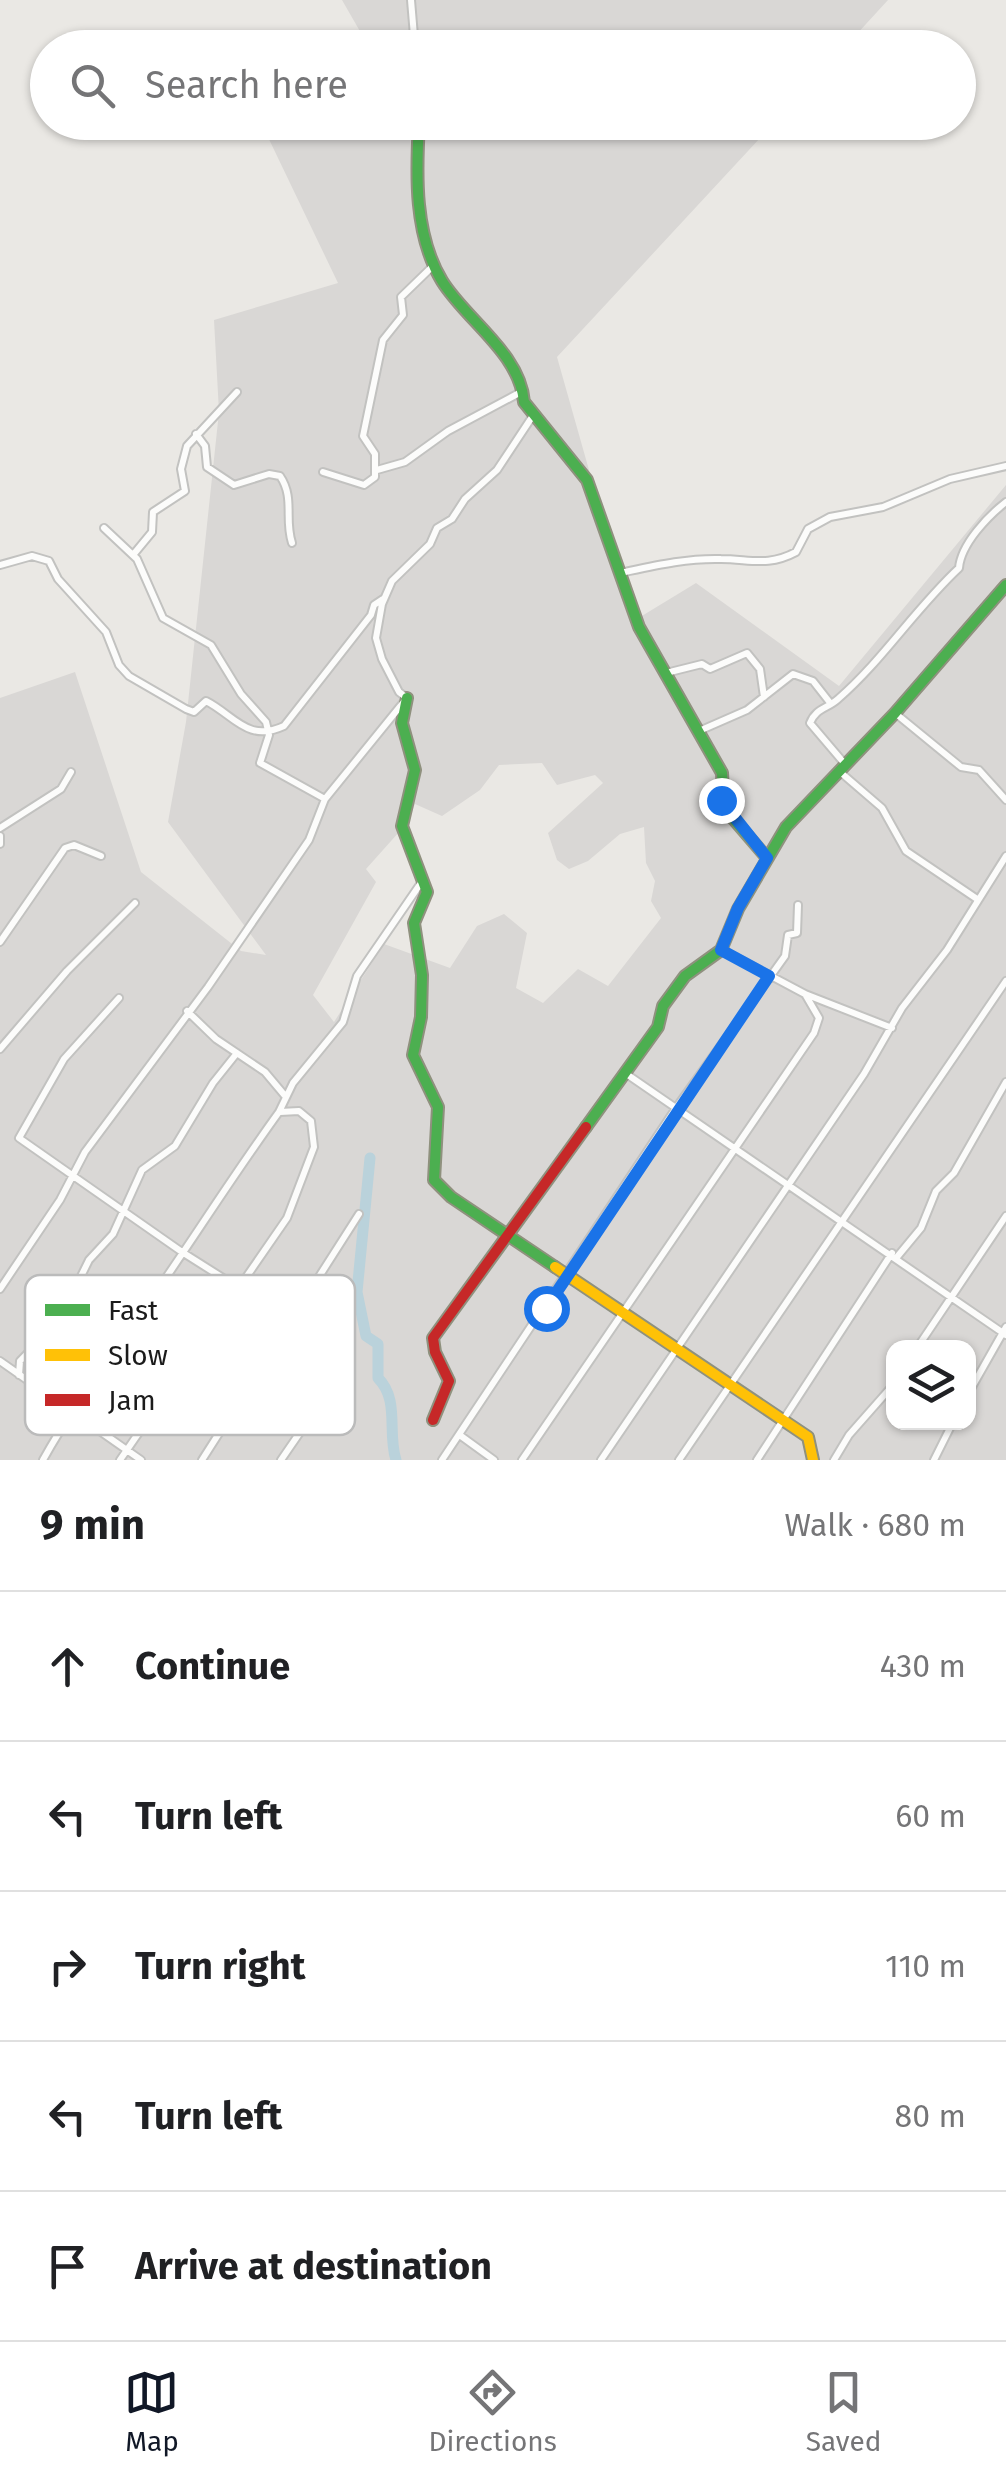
<!DOCTYPE html>
<html lang="en">
<head>
<meta charset="utf-8">
<style>
  :root { --surface:#fff; --page:#f6f6f6; --text:#202124; --muted:#757577; --line:#e0e0e0; --accent:#111827 }
  body { margin:0; font-family:"Fira Sans",sans-serif; background:var(--page); color:var(--text) }
  .controls { position:absolute; right:30px; bottom:30px; display:grid; overflow:hidden; border-radius:20px; box-shadow:0 2px 8px #0004 }
  .controls button { width:90px; height:90px; display:grid; place-items:center; padding:0; border:0; border-bottom:2px solid var(--line); background:var(--surface); color:var(--text); font:50px sans-serif }
  .stop { position:absolute; width:30px; height:30px; margin:-22px; border:8px solid #1a73e8; border-radius:50%; background:#fff }
  .stop.end { background:#1a73e8; border-color:#fff; box-shadow:0 2px 10px #0008 }
  .list { margin:0; padding:0; list-style:none }
  h2 { display:flex; justify-content:space-between; align-items:center; height:130px; margin:0; padding:0 40px; font-size:42px }
  h2 small { font-size:32px; font-weight:400; color:var(--muted) }
  .list li { display:grid; grid-template-columns:65px 1fr auto; gap:30px; align-items:center; box-sizing:border-box; height:150px; padding:0 40px; border-top:2px solid var(--line) }
  .list b { display:block; font-size:38px; white-space:nowrap }
  .list em { font-size:32px; font-style:normal; color:var(--muted) }
  .icon { flex:none; width:55px; height:55px; fill:none; stroke:currentColor; stroke-width:2; stroke-linecap:round; stroke-linejoin:round }
  .map { position:relative; flex:none; width:1006px; height:1460px; overflow:hidden }
  .search { position:absolute; background:var(--surface); box-shadow:0 2px 8px #0004; left:30px; right:30px; top:30px; height:110px; display:flex; align-items:center; gap:25px; box-sizing:border-box; padding:0 35px; border-radius:55px; color:var(--muted); font-size:38px }
  .sheet { height:880px; background:var(--surface) }
  nav { display:flex; justify-content:space-around; align-items:center; box-sizing:border-box; height:140px; border-top:2px solid var(--line); background:var(--surface); font-size:28px; color:var(--muted) }
  nav a { display:grid; justify-items:center; gap:5px }
  nav .on { color:var(--accent) }
  .map>svg:first-child { display:block }
  .residential { fill:#d9d7d5; fill-rule:evenodd }
  .lines { fill:none; stroke-linecap:round; stroke-linejoin:round }
  .river { stroke:#bad2db; stroke-width:11 }
  .street-casing { stroke:#c2c2c0; stroke-width:10 }
  .fast-casing { stroke:#8f917e; stroke-width:14 }
  .slow-casing { stroke:#8f917e; stroke-width:14 }
  .jam-casing { stroke:#8f917e; stroke-width:14 }
  .street { stroke:#fcfcfb; stroke-width:6 }
  .fast { stroke:#4caf50; stroke-width:10 }
  .slow { stroke:#ffc107; stroke-width:10 }
  .jam { stroke:#c62828; stroke-width:10 }
  .route { stroke:#1a73e8; stroke-width:12 }
  .key { fill:#fff; stroke:#bbb; stroke-width:2.5 }
  .key-label { font-size:28px; fill:#1b1b1b }
</style>
</head>
<body>
<div class="map">
<svg width="1006" height="1460" viewBox="0 0 1006 1460">
  <rect width="100%" height="100%" fill="#eae8e4"/>
  <path class="residential" d="M342,0H888L844,48L369,47Z
    M269,123H774L557,357L632,622L696,583L839,686L1006,485V1460H0V698L75,672L141,872L241,951L266,955L168,822L186,722L219,412L214,320L338,283L266,133ZM542,763L557,785L595,775L603,783L548,833L557,860L569,869L588,861L620,834L644,827L646,863L655,881L651,901L661,918L608,986L578,969L543,1003L516,988L527,933L504,914L477,926L450,968L384,944L334,1022L313,995L376,882L366,869L408,822L415,804L442,816L480,790L499,765ZM894,1348H968V1422H894Z"/>
  <g class="lines">
    <path class="river" d="M370,1158L357,1292L366,1336L378,1344V1378C400,1400 387,1432 396,1460"/>
    <defs>
      <path id="street" d="M411,0L415,48
        M196,434L205,446L207,467L234,485L269,474L280,476C295,498 284,519 292,543
        M377,470L405,462L448,431L523,391
        M323,472L364,485L375,477V454L363,436L383,340L403,315L401,297L434,265
        M104,528L137,559L163,618L211,645L241,694L266,722L269,735L260,763L325,799
        M133,555L152,532L153,512L185,491L181,469L187,446L237,392
        M0,565L32,556L49,561L58,579L106,632L119,665L129,676L186,709L194,712L206,701C234,715 247,743 284,726L371,615L374,605L383,599
        M620,573C653,566 686,558 721,559C750,559 768,567 796,552L808,529L830,517L883,507L950,479L1006,466
        M666,673L702,664L710,669L747,653L760,669L764,697
        M895,713L961,767L979,770L1006,800
        M699,731L747,710L793,674L813,681L831,704
        M844,763L810,723C816,708 827,709 838,699C883,660 915,609 959,568C961,544 988,516 1006,502
        M839,771L882,808L906,851L977,899
        M0,828L61,789L71,772
        M0,836V844
        M0,942L65,848L74,845L101,856
        M722,950L805,994L892,1028
        M119,998L64,1059L19,1138L182,1252L291,1321L345,1367L281,1460
        M187,1011L216,1039L265,1072L286,1097
        M0,1049L67,971L135,903
        M625,1073L1006,1335
        M897,1257L921,1228L936,1191L954,1173L1006,1082
        M0,1289L60,1200L85,1152L208,987L309,840L325,799L407,698L399,692L382,659L376,638L382,604L392,581L430,544L437,528L452,519L465,499L497,470L534,414
        M917,1348L1006,1216
        M0,1361L141,1460
        M19,1375L20,1361L59,1321L89,1260L113,1234L142,1170L175,1146L213,1083L237,1053
        M968,1394L1006,1327
        M461,1436L494,1460
        M43,1460C70,1411 103,1368 136,1321C185,1252 229,1181 279,1112L293,1083L343,1022L357,976L423,880
        M120,1460L287,1218L314,1147L311,1121L299,1111L280,1112
        M202,1460L359,1214
        M442,1460L676,1108L785,956L788,935L797,933L798,905
        M522,1460L814,1033L819,1018L805,994
        M601,1460L864,1074L902,1008L947,950L1006,856
        M679,1460L1006,981
        M757,1460L892,1253
        M834,1460L849,1435L894,1384
        M934,1460L953,1422"/>
      <path id="fast" d="M419,122C416,174 414,235 442,281C466,320 520,353 524,402L587,480L639,627L722,773L724,808L767,858
        M407,698L402,723L415,770L402,826L427,892L414,923L422,975L421,1017L413,1055L438,1107L434,1180L451,1197L555,1267
        M586,1127L658,1027L663,1006L685,976L721,950L738,909L786,827L895,713L1006,585"/>
      <path id="slow" d="M555,1267L808,1437L813,1460"/>
      <path id="jam" d="M433,1420L449,1381L435,1352L433,1338L586,1127"/>
    </defs>
    <use href="#street" class="street-casing"/>
    <use href="#fast" class="fast-casing"/>
    <use href="#slow" class="slow-casing"/>
    <use href="#jam" class="jam-casing"/>
    <use href="#street" class="street"/>
    <use href="#fast" class="fast"/>
    <use href="#slow" class="slow"/>
    <use href="#jam" class="jam"/>
  </g>
  <g class="lines">
    <path class="route" d="M546,1308L769,976L721,950L738,908L767,858L721,800"/>
  </g>
  <rect x="25" y="1275" width="330" height="160" rx="15" class="key"/>
  <rect x="45" y="1304" width="45" height="12" fill="#4caf50"/>
  <rect x="45" y="1349" width="45" height="12" fill="#ffc107"/>
  <rect x="45" y="1394" width="45" height="12" fill="#c62828"/>
  <g class="key-label">
    <text x="108" y="1320">Fast</text>
    <text x="108" y="1365">Slow</text>
    <text x="108" y="1410">Jam</text>
  </g>
</svg>
<div class="controls">
<button><svg class="icon" aria-label="layers" viewBox="0 0 24 24"><path d="M12 4l9 5-9 5-9-5zM3 14l9 5 9-5"/></svg></button>
</div>
<div class="stop" style="left:546px;top:1308px"></div>
<div class="stop end" style="left:721px;top:800px"></div>
<div class="search"><svg class="icon" aria-label="search" viewBox="0 0 24 24"><circle cx="10" cy="10" r="6"/><path d="M15 15l6 6"/></svg>Search here</div>
</div>
<section class="sheet">
<h2>9 min<small>Walk · 680 m</small></h2>
<ul class="list">
<li><svg class="icon" aria-label="ahead" viewBox="0 0 24 24"><path d="M12 20V5M6 11l6-6 6 6"/></svg><div><b>Continue</b></div><em>430 m</em></li>
<li><svg class="icon" aria-label="left" viewBox="0 0 24 24"><path d="M17 20v-9H6M10 6l-5 5 5 5"/></svg><div><b>Turn left</b></div><em>60 m</em></li>
<li><svg class="icon" aria-label="right" viewBox="0 0 24 24"><path d="M7 20v-9h11M14 6l5 5-5 5"/></svg><div><b>Turn right</b></div><em>110 m</em></li>
<li><svg class="icon" aria-label="left" viewBox="0 0 24 24"><path d="M17 20v-9H6M10 6l-5 5 5 5"/></svg><div><b>Turn left</b></div><em>80 m</em></li>
<li><svg class="icon" aria-label="arrive" viewBox="0 0 24 24"><path d="M6 21V4h12l-3 4 3 4H6"/></svg><div><b>Arrive at destination</b></div></li>
</ul>
</section>
<nav>
<a class="on"><svg class="icon" aria-label="map" viewBox="0 0 24 24"><path d="M3 6l6-2 6 2 6-2v14l-6 2-6-2-6 2zM9 4v14M15 6v14"/></svg>Map</a>
<a><svg class="icon" aria-label="directions" viewBox="0 0 24 24"><path d="M12 3l9 9-9 9-9-9zM9 14v-3h6M13 9l2 2-2 2"/></svg>Directions</a>
<a><svg class="icon" aria-label="saved" viewBox="0 0 24 24"><path d="M7 4h10v16l-5-4-5 4z"/></svg>Saved</a>
</nav>
</body>
</html>
